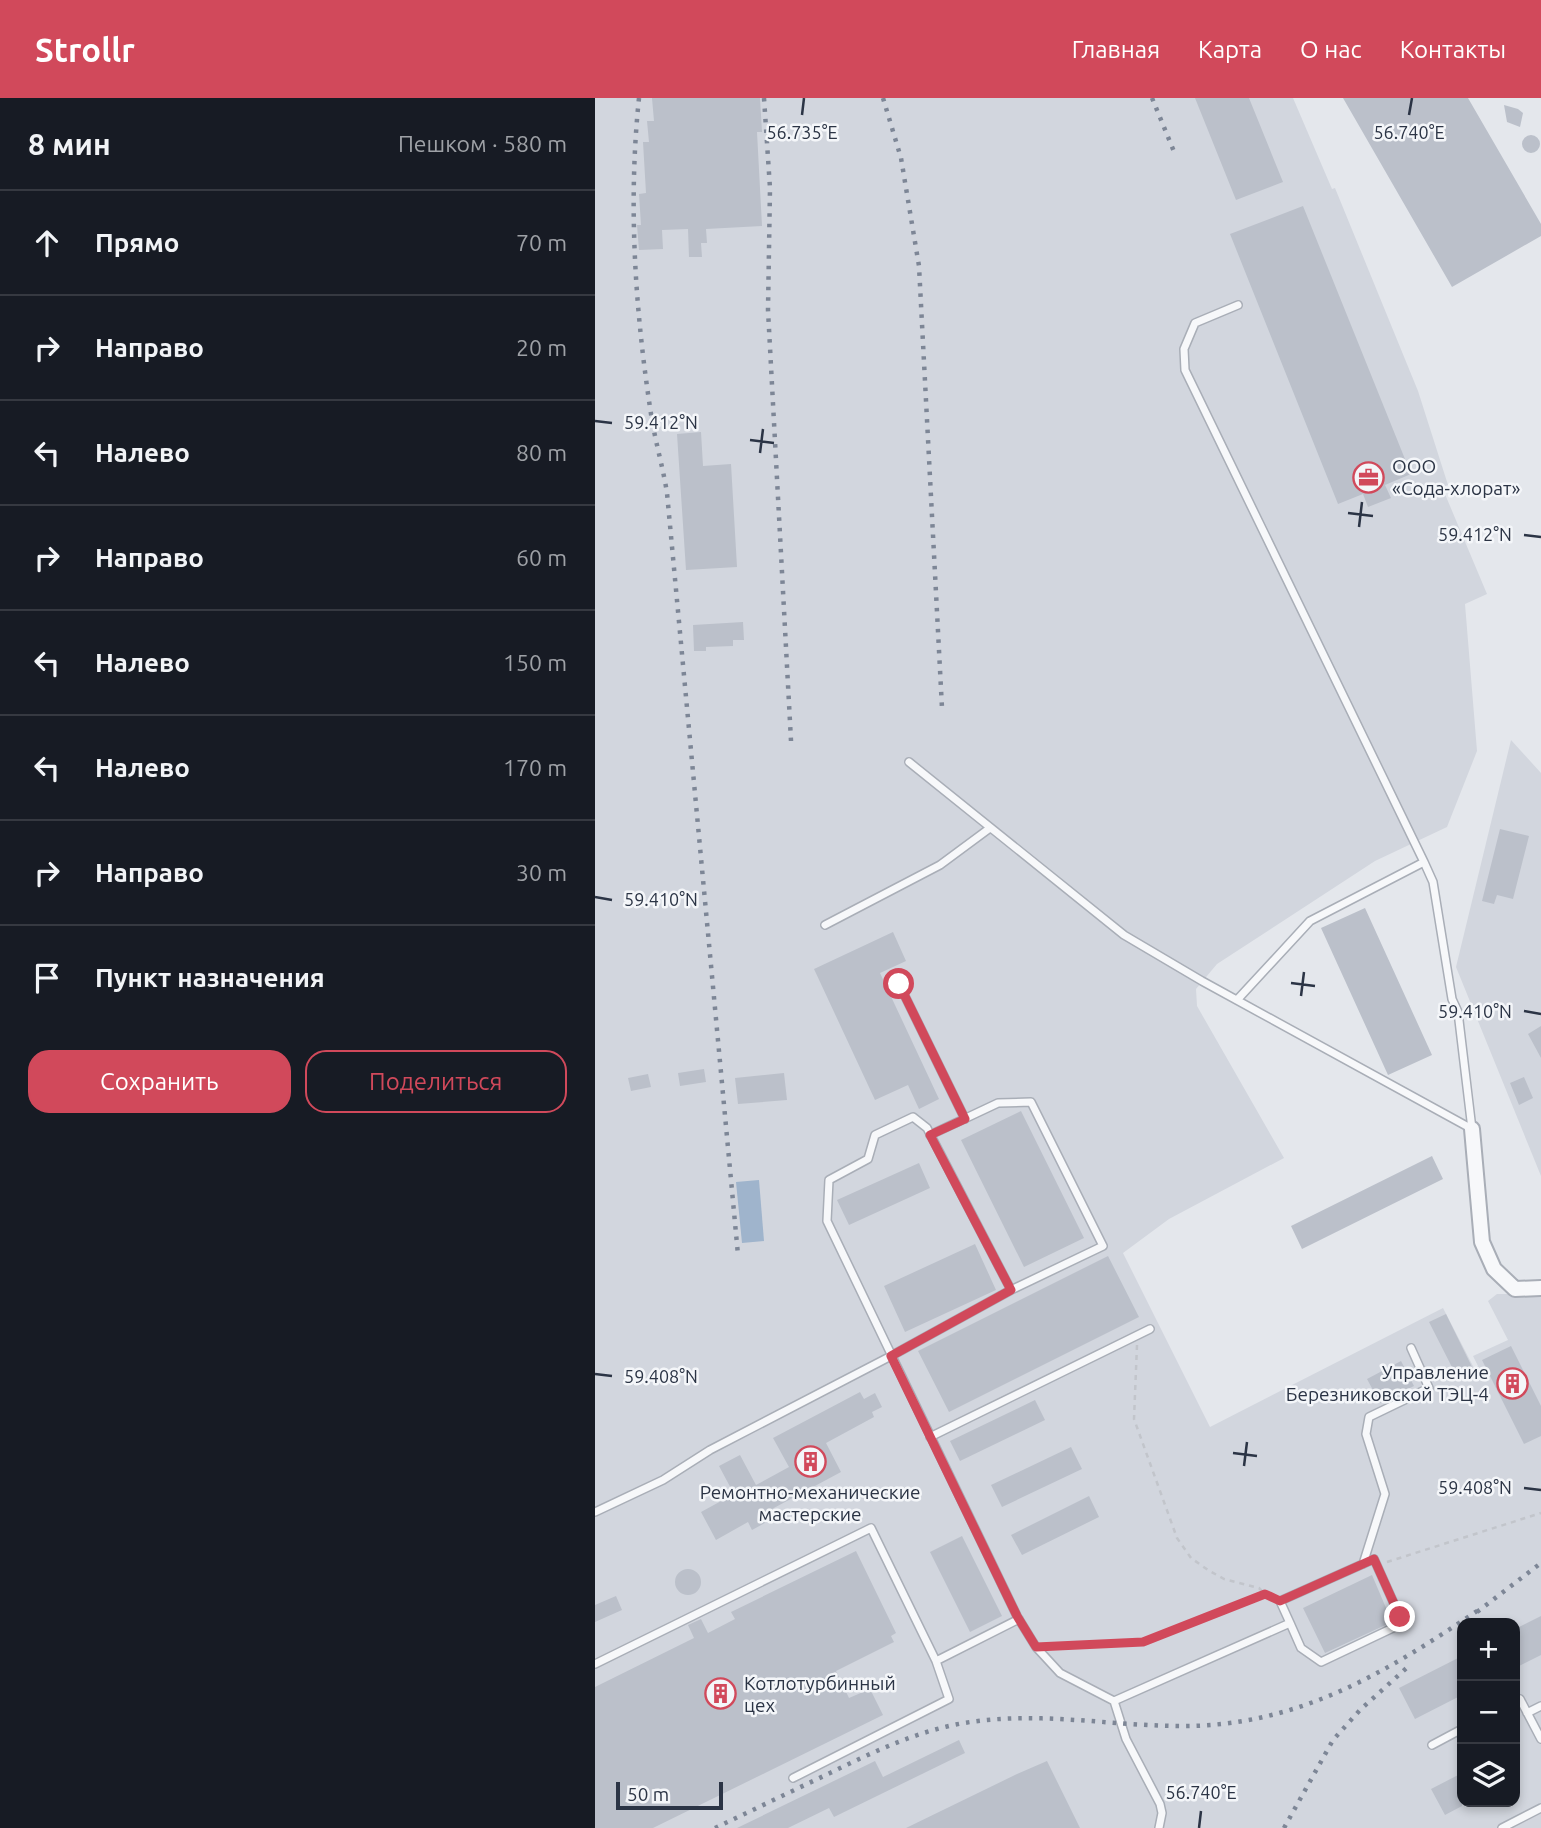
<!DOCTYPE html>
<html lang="ru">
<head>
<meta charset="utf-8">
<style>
  :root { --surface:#171b24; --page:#242831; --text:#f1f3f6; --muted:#9ea1a6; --line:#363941; --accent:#d1495b }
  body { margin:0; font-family:Ubuntu,sans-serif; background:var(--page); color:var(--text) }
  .controls { position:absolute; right:21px; bottom:21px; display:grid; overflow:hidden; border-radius:14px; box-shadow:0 4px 10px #0003 }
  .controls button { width:63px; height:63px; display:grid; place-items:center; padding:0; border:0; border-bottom:2px solid var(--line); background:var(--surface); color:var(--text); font:35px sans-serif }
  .scale { position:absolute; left:21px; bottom:18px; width:107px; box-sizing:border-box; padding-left:7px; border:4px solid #2b3445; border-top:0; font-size:19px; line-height:24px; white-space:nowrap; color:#2b3445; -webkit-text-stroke:5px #f4f6f9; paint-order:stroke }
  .stop { position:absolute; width:21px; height:21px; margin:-16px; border:5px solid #d1495b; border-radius:50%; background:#fff }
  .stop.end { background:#d1495b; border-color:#fff; box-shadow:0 2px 7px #0008 }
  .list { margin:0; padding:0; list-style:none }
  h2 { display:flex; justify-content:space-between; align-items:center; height:91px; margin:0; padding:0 28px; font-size:30px }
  h2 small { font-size:23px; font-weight:400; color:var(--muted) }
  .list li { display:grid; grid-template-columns:46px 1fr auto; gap:21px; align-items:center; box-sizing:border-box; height:105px; padding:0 28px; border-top:2px solid var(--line) }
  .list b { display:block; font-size:26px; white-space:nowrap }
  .list em { font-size:23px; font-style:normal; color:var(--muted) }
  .actions { display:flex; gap:14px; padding:21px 28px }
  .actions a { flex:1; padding:16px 0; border:2px solid var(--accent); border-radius:21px; text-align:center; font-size:24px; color:var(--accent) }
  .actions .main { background:var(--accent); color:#fff }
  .icon { flex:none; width:38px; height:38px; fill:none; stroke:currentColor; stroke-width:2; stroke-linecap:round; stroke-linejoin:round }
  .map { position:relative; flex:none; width:946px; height:1730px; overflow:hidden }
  header { display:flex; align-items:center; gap:42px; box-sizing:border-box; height:98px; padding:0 35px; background:var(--accent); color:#fff }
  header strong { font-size:33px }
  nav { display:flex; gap:38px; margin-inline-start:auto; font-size:24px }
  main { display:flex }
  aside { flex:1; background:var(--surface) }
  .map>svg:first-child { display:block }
  .built { fill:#d2d6de; fill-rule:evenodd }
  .water { fill:#9fb4cc }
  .building { fill:#bbc0ca }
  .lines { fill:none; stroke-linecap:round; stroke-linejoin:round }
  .lane-casing { stroke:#a9aeb7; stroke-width:10 }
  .street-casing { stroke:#a9aeb7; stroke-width:18 }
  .path { stroke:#c2c5cb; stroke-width:2.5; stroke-dasharray:5 5; stroke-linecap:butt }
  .lane { stroke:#f7f8fa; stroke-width:7 }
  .street { stroke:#f7f8fa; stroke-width:14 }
  .rail { stroke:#7d8696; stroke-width:4.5; stroke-dasharray:3.5 7; stroke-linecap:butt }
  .route { stroke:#d1495b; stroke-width:9 }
  .ticks { fill:none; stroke:#2b3445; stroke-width:2.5 }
  .labels { text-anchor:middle; stroke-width:5; stroke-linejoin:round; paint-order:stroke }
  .poi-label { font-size:19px; fill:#2b3445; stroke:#f4f6f9; text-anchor:start }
  .ticks-label { font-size:18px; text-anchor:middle; fill:#2b3445; stroke:#f4f6f9; stroke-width:5; stroke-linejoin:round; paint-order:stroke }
</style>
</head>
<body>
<header>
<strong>Strollr</strong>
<nav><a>Главная</a><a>Карта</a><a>О нас</a><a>Контакты</a></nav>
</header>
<main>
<aside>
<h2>8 мин<small>Пешком · 580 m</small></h2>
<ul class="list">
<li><svg class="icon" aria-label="ahead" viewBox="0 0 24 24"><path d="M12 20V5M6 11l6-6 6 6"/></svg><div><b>Прямо</b></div><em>70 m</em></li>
<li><svg class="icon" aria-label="right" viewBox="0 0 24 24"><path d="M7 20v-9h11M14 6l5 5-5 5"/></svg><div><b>Направо</b></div><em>20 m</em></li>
<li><svg class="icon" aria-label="left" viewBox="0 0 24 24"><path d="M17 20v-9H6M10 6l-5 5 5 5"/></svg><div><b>Налево</b></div><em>80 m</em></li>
<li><svg class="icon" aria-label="right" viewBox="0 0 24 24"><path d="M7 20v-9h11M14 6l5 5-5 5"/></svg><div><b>Направо</b></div><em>60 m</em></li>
<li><svg class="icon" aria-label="left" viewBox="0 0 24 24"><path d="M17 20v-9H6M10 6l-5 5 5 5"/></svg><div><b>Налево</b></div><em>150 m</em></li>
<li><svg class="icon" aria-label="left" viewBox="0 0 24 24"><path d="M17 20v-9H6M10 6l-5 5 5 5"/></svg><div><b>Налево</b></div><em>170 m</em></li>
<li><svg class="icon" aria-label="right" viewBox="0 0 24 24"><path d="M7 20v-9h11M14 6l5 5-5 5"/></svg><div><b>Направо</b></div><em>30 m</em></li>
<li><svg class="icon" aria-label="arrive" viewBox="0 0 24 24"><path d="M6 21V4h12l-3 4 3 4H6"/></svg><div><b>Пункт назначения</b></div></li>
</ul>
<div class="actions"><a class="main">Сохранить</a><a>Поделиться</a></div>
</aside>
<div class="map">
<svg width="946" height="1730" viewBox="0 0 946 1730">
  <rect width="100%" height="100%" fill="#e4e7ec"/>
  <path class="built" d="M0,0H698L737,91L740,90L823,293L853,387L847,389L892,496L870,506L882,653L852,729L780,763L622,866L601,891L602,908L689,1060L574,1121L528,1155L615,1329L848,1210L879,1270L883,1268L878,1258L913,1242L893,1203L902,1196H946V1730H0ZM867,1525H920V1704H867Z
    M916,642L946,675V1078L861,869Z"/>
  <path class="water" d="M164,1082L169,1143L147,1145L141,1084Z"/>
  <path class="building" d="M57,0H165L167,34H162L167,128L111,131L112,145H106L107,159H94L93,131L67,132L68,151L44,152L42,127H46L44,96L51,95L48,44H54L52,23H59Z
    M600,0H654L688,84L641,102Z
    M748,0H873L946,126V138L857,189Z
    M909,7L923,11L928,15L925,29L912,24Z
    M927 46a9 9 0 1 1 18 0a9 9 0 1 1-18 0Z
    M708,108L816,376L790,387L796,400L773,409L768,396L743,406L635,136Z
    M106,334L108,368L136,366L142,469L91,472L82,336Z
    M148,524L149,542H138V548L111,549V553H99L98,527Z
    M905,731L934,738L918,801L902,797L899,806L887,803Z
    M770,810L837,957L793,977L726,830Z
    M298,834L311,863L285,875L344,1001L324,1011L313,987L280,1002L219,871Z
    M946,928V960L933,936Z
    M109,971L111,984L85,988L83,975Z
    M189,975L192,1002L143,1006L140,980Z
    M53,976L56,989L36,993L33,980Z
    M929,979L938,1000L924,1007L915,985Z
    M426,1013L489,1140L429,1169L366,1042Z
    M837,1058L848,1081L707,1151L696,1128Z
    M324,1065L335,1090L254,1127L242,1102Z
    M380,1146L401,1192L310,1234L289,1188Z
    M513,1158L544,1219L354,1314L323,1253Z
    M851,1216L878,1271L862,1279L834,1224Z
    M916,1248L946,1308V1338L929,1346L887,1262Z
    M806,1263L819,1288L785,1305L772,1281Z
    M265,1294L269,1301L280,1295L287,1309L277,1314L279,1319L231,1345L246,1374L177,1411L181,1419L157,1432L153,1424L121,1442L106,1414L139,1396L124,1368L145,1357L161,1387L194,1369L178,1340Z
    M440,1302L450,1322L365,1363L355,1343Z
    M476,1349L487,1371L407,1409L396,1387Z
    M494,1398L504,1419L427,1457L416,1437Z
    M367,1438L407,1518L375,1534L335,1454Z
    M261,1453L301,1535L296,1538L299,1544L241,1573L254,1600L275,1591L288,1617L58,1730H0V1589L99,1540L93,1527L106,1521L113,1535L140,1521L136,1514Z
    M80 1484a13 13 0 1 1 26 0a13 13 0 1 1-26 0Z
    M777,1477L797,1524L730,1555L708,1510Z
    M21,1498L27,1512L0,1524V1507Z
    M946,1518V1557L920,1570V1531Z
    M867,1558V1597L820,1621L804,1590Z
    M364,1642L370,1655L239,1719L234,1710L193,1730H142L280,1663L288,1679Z
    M452,1663L485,1730H311L422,1676Z
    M867,1675V1708L850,1717L836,1691Z"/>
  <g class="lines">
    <defs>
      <path id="lane" d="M643,207L600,225L589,251L590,272L829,764
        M314,664L529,837L607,883L877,1031
        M230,827L345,767L395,730
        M304,886L370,1021
        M642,902L715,823L829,764L838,784L857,901L863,914L877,1031
        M416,1192L332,1030L318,1019L280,1037L273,1061L234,1082L232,1123L422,1518L441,1549L465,1575L519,1603L531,1641L565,1706L567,1715L564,1730
        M335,1339L555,1231
        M0,1414L68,1382L115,1352L296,1258L416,1192L508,1148L436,1004L403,1005L335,1037
        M768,1466L790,1396L771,1336L774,1319L834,1290L816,1250
        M341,1563L424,1521
        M0,1566L276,1430L341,1563L354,1601L198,1680
        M519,1603L695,1525L685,1503L779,1461L805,1519L802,1528L726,1564L706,1550L695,1525
        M920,1604L925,1601L946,1641
        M932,1615L946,1608
        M837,1647L867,1631
        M907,1730L946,1710"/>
      <path id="street" d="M877,1031L887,1144L899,1171L920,1191L946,1190"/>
    </defs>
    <use href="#lane" class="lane-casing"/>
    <use href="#street" class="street-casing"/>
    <path class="path" d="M542,1247L539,1321L582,1440L596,1460L613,1472L629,1481L664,1490L670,1496
      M792,1464L946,1415
      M455,1548L548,1544L670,1496L677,1499"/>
    <use href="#lane" class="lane"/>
    <use href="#street" class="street"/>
    <path class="rail" d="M44,0C33,105 40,212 56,316C60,343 68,369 72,395L143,1157
      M169,0L175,90L173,212L196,643
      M288,0L306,60L324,168L347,610
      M557,0L580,56
      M882,1514L946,1465
      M120,1730C158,1712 197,1693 235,1675C278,1654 322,1633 369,1625C440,1613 510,1627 581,1628C702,1630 792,1574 888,1509
      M689,1730L738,1642L765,1612L816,1566"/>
  </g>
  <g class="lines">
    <path class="route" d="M304,886L370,1021L335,1037L416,1192L296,1258L422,1518L441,1549L548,1544L670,1496L685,1503L779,1461L805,1519"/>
  </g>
  <path class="ticks" d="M207,17L209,0M814,17L817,0M0,323L17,325M155,342L179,345M165,355L168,331M753,415L778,418M764,429L767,404M929,437L946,439M0,799L17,802M696,885L720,888M706,898L709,874M929,913L946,916M0,1276L17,1278M638,1355L662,1358M649,1368L652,1344M929,1390L946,1392M604,1730L606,1713"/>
  <defs>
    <symbol id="office-ring" viewBox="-11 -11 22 22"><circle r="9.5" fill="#f4f6f9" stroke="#d1495b" stroke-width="1.5"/><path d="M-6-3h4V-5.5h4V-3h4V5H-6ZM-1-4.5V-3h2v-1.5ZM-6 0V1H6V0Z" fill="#d1495b"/></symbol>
    <symbol id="building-ring" viewBox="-11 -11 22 22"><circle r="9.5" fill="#f4f6f9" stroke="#d1495b" stroke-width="1.5"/><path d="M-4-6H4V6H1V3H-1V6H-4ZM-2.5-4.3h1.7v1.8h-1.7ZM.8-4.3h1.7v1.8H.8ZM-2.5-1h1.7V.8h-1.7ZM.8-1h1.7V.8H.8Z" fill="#d1495b"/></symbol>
  </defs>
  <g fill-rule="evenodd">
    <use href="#office-ring" x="756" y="362" width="35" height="35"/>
    <use href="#building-ring" x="900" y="1268" width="35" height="35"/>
    <use href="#building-ring" x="198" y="1346" width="35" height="35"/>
    <use href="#building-ring" x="108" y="1578" width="35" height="35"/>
  </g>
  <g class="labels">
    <g class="poi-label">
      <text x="797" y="375">ООО<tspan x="797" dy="22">«Сода-хлорат»</tspan></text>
      <text x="894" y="1281" text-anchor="end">Управление<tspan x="894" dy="22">Березниковской ТЭЦ-4</tspan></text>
      <text x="215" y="1401" text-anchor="middle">Ремонтно-механические<tspan x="215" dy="22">мастерские</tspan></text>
      <text x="149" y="1592">Котлотурбинный<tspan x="149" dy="22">цех</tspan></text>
    </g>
  </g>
  <g class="ticks-label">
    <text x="207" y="41">56.735°E</text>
    <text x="814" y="41">56.740°E</text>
    <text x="66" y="331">59.412°N</text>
    <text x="880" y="443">59.412°N</text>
    <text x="66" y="808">59.410°N</text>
    <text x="880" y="920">59.410°N</text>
    <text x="66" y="1285">59.408°N</text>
    <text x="880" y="1396">59.408°N</text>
    <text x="606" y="1701">56.740°E</text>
  </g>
</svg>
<div class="controls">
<button>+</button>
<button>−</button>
<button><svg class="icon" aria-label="layers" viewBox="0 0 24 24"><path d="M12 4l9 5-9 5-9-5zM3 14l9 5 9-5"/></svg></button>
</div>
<div class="scale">50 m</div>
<div class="stop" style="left:304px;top:886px"></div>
<div class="stop end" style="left:805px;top:1519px"></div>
</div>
</main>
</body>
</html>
